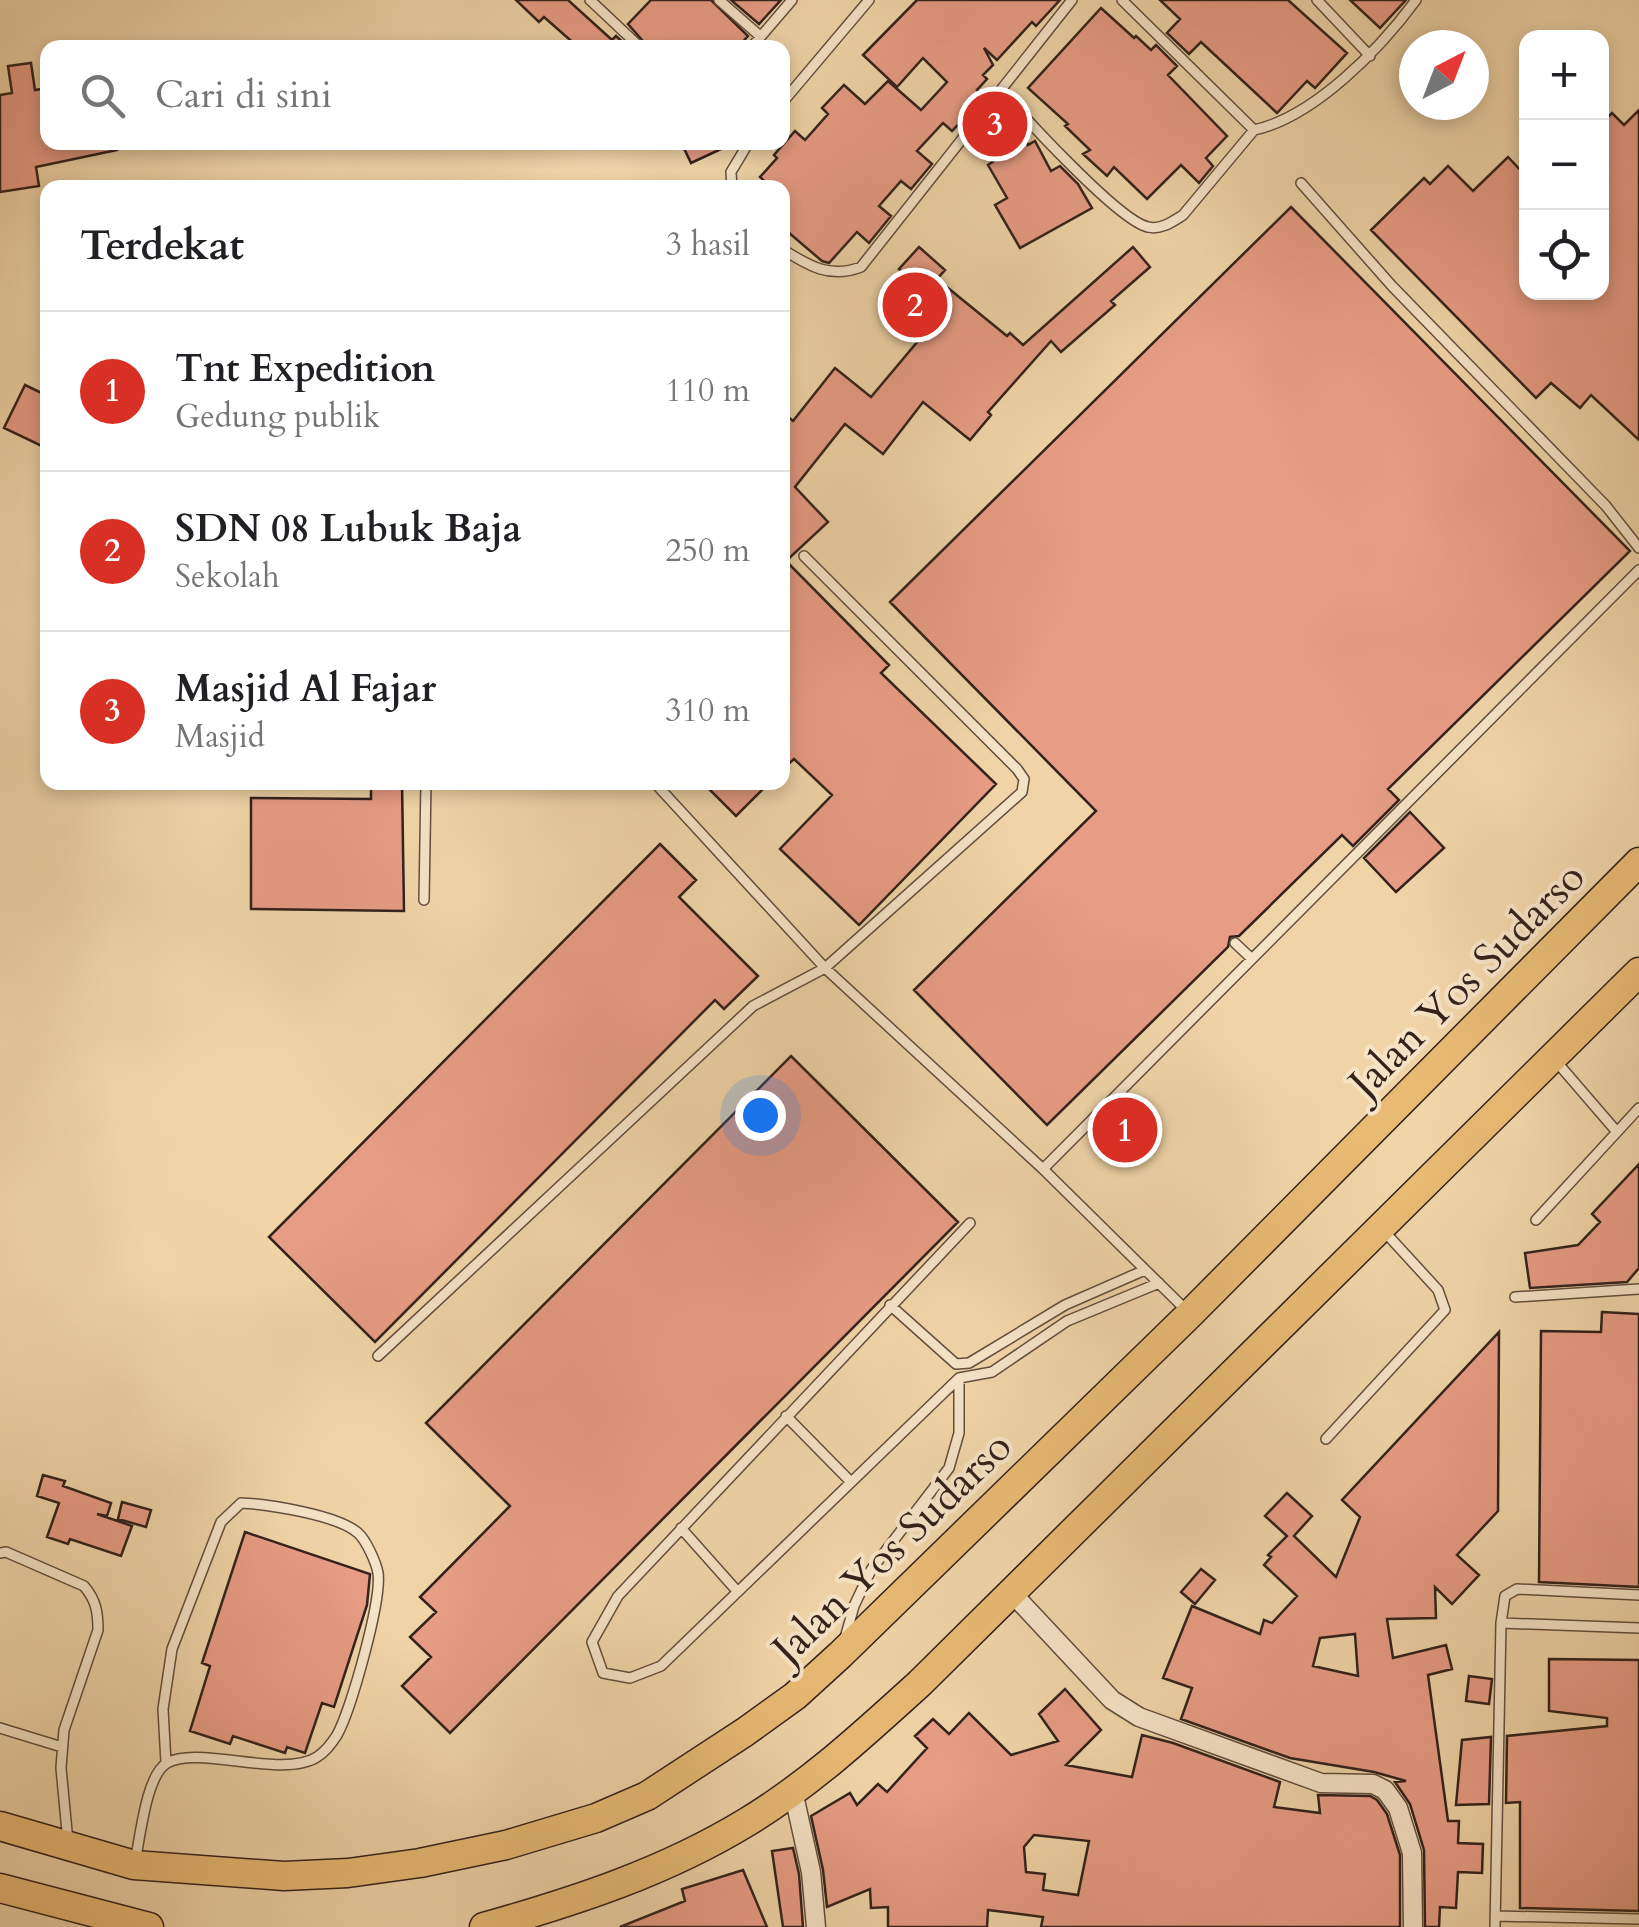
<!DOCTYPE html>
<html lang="id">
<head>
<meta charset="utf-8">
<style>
  :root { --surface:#fff; --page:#f6f6f6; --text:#202124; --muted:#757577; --line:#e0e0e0; --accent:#d93025 }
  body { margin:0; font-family:Cardo,serif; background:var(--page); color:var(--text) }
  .controls { position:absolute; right:30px; top:30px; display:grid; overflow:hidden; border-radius:20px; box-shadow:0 5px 15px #0003 }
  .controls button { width:90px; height:90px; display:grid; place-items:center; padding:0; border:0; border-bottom:2px solid var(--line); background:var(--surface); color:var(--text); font:50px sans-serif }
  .compass { position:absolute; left:1399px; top:30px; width:90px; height:90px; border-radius:50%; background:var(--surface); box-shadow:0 5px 15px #0003; rotate:42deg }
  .you { position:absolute; left:760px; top:1115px; width:35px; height:35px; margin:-25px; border:8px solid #fff; border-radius:50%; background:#1a73e8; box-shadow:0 0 0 15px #1a73e833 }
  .badge { display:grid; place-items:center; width:65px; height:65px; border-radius:50%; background:var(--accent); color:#fff; font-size:32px; font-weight:700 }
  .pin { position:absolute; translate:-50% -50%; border:5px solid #fff; box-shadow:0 2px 10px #0006 }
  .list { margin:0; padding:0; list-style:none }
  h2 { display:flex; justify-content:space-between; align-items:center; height:130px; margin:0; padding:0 40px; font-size:42px }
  h2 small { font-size:32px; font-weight:400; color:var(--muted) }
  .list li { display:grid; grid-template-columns:65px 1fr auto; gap:30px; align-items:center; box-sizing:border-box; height:160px; padding:0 40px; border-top:2px solid var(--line) }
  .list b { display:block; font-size:38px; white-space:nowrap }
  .list p { margin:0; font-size:32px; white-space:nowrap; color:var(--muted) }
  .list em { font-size:32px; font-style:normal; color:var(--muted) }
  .icon { flex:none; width:55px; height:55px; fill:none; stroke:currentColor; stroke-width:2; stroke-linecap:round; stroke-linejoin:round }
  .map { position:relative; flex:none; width:1639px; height:1927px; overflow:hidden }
  .search { position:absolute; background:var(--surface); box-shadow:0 5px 15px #0003; left:40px; top:40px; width:750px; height:110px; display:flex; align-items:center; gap:25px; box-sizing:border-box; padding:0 35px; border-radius:20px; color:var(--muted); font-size:38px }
  .panel { position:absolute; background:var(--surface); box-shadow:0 5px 15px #0003; left:40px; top:180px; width:750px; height:610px; border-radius:20px }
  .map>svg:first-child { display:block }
  .building { fill:#e79c85; stroke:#33211b; stroke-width:2.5; fill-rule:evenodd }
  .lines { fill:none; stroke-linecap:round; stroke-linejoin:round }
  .lane-casing { stroke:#624e3e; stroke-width:12 }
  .street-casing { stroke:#624e3e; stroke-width:21 }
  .primary-casing { stroke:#33211b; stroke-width:31 }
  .lane { stroke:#f5e3c6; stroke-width:9 }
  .street { stroke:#f5e3c6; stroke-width:18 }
  .primary { stroke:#e8ba74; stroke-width:28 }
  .labels { text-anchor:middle; stroke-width:8; stroke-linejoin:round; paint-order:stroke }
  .street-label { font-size:42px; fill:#33211b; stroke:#f5e3c6 }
</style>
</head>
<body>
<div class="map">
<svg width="1639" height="1927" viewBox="0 0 1639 1927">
  <rect width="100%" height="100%" fill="#f0d4a8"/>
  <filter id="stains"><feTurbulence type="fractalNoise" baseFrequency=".002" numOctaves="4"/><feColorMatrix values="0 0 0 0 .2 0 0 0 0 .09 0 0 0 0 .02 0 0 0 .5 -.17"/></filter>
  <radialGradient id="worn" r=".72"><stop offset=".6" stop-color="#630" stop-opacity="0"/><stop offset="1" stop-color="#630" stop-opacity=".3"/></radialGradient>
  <path class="building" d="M516,0H568L612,40L616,36L629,48L578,47L544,17L539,22Z
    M651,0H711L748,36L737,48H649L628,24Z
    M731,0H781L759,24Z
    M917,0H1060L1036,26L1032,22L997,60L984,48L993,65L983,75L987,79L977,90L984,97L952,131L943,123L917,151L932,164L911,189L901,181L879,206L891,216L869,243L857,232L829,263L822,261L782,227V188H772L760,177L777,158L774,155L795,131L805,140L828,114L822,108L844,85L865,104L888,81L921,110L947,82L923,58L897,87L863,55Z
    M1160,0H1288L1347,53L1315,88L1307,81L1277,113L1201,42L1189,54L1167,33L1180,19Z
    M1350,0H1406L1380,28Z
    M1101,8L1134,38L1136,36L1151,50L1156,45L1177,66L1168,75L1227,136L1206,158L1213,166L1199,183L1181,165L1147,199L1114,167L1107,176L1083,154L1090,150L1065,126L1068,124L1028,88Z
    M31,63L35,90L48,88V142H117V150L36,167L39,186L0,192V95L12,93L8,66Z
    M1639,110V440L1591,395L1580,408L1551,383L1536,398L1371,230L1424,178L1430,184L1448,166L1473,191L1508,157L1526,176V292H1602V123L1612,113L1624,125Z
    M1021,134L1028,145L1035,141L1051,171L1060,166L1078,184L1092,208L1020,248L995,205L1007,198L988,165L997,159L992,150Z
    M681,142H736L691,163Z
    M1291,207L1630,551L1388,789L1399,800L1353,846L1342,835L1239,936L1230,937L1228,947L1047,1125L914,990L1096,811L890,602Z
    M919,247L945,270L937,279L1007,336L1010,333L1023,345L1133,247L1150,267L1111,301L1115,305L1061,352L1051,341L988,412L991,415L970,440L923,402L883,454L845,424L795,487L828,522L786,561L889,665L881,673L996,784L859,925L780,849L832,795L794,759L782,770V412L793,421L835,368L871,397L944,310L899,269Z
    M25,385L48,396V449L4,428Z
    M371,782H402L404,911L251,909V798L371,799Z
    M702,782H770L736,816Z
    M1410,812L1444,848L1396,892L1364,858Z
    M660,844L696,880L679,897L758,976L724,1009L715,1000L375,1342L269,1237Z
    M791,1056L958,1222L450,1733L402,1686L431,1657L410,1637L436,1612L420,1597L510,1506L426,1423Z
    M1639,1164V1268L1627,1282L1530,1288L1525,1253L1578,1245L1600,1222L1592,1214Z
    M1602,1312L1639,1314V1587L1539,1582L1541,1331L1601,1332Z
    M1499,1332L1498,1511L1457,1555L1479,1575L1452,1604L1435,1587L1436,1618L1387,1619L1393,1658L1446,1645L1452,1669L1428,1675L1448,1821H1459L1458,1843L1483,1844L1482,1873L1458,1872L1456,1908L1440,1907L1439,1927H1425L1424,1850L1410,1804L1395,1782L1406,1781L1374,1772L1290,1758L1181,1719L1192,1688L1163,1678L1192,1606L1260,1634L1264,1620L1272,1623L1297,1596L1264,1565L1271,1557L1268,1555L1287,1536L1265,1516L1287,1493L1312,1516L1294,1536L1336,1577L1360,1517L1342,1500ZM1355,1634L1358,1676L1313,1666L1320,1638Z
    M43,1475L65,1481L63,1486L111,1503L107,1516L97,1514L132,1526L121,1556L70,1539L68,1544L47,1537L59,1503L37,1496Z
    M122,1502L151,1510L146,1527L118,1519Z
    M245,1532L370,1574L367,1605L334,1707L322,1703L305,1753L287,1747L285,1753L233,1736L230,1744L190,1731L210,1666L202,1663Z
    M1201,1569L1215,1580L1195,1604L1181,1592Z
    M1549,1659L1639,1660V1911L1520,1908V1802L1506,1803L1507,1736L1607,1726V1718L1549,1711Z
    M1469,1676L1492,1679L1489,1704L1466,1701Z
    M1065,1689L1101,1730L1066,1765L1132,1777L1142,1735L1173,1743L1280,1782L1274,1807L1320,1813L1318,1795L1370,1796L1377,1800L1387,1814L1400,1855V1927H1041L1043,1917L988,1910L987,1927H888V1907L871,1908L870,1889L827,1907L823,1870L811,1816L850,1793L857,1805L878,1784L887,1792L927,1748L915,1736L933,1719L949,1734L969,1713L1011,1755L1058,1741L1039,1714ZM1034,1835L1089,1841L1078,1895L1043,1890L1045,1874L1026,1872L1024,1847Z
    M1491,1737L1489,1804L1456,1805L1462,1740Z
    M793,1848L799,1874L803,1927H783L772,1851Z
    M743,1870L767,1927H620L685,1901L682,1889Z"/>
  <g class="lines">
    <defs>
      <path id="lane" d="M590,0L641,48
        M719,0L760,36
        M1122,0L1254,130C1314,117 1380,49 1416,0
        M1317,0L1370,56
        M751,48L792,0
        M1001,90C1024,117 1119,221 1148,227C1161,230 1172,222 1183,215L1254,130
        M782,103L869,0
        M1301,183L1392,286L1606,506L1639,548
        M732,188L731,172L749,142
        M782,249C809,266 830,279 861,267L1072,0
        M654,782L825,968L1043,1169L1188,1312
        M424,900L426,782
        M1235,943L1252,959
        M1555,1060L1617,1132
        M1043,1169L1639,570
        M1536,1220L1639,1108
        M970,1223L618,1596L592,1642L603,1673L630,1678L661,1666L959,1378L992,1372L1067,1321L1159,1283
        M1515,1297L1639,1289
        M890,1305L956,1364L969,1363L1065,1305L1145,1270
        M378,1356L753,1006L825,968L1022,792L1024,779L1017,769L804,556
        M786,1416L850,1481
        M1326,1439L1445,1310L1438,1290L1383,1230
        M681,1528L737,1591
        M0,1553L6,1552L84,1586C96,1600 98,1612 98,1630L64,1730L61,1768L68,1842
        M1501,1623L1639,1628
        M845,1638L854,1606L871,1570L949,1468L959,1433V1378
        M0,1728L62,1747
        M135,1862C140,1839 146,1775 167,1763C198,1745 283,1779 317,1757C325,1752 332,1743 337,1735C351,1710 382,1600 378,1573C376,1562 366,1540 358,1533C338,1515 267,1504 241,1503L221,1522L172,1649L163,1709L166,1763
        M1496,1916L1639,1919
        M1495,1927L1501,1623L1505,1596L1517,1589L1639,1595"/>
      <path id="street" d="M1010,1591L1112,1700L1139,1717L1321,1783L1373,1784L1385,1790L1398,1808L1412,1853L1413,1927
        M793,1791L811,1872L816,1927"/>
      <path id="primary" d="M0,1826L134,1865L284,1876L348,1873L420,1863L506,1845L596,1818L647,1796L745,1732L795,1696L840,1655L1190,1314L1639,862
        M0,1888L149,1927
        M484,1927C576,1901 665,1872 747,1822C811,1783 865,1733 920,1683L1639,972"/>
    </defs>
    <use href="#lane" class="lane-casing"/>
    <use href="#street" class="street-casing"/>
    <use href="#primary" class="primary-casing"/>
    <use href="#lane" class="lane"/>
    <use href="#street" class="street"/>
    <use href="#primary" class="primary"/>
  </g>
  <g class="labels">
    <g class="street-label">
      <text transform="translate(1466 979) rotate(-45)" y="15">Jalan Yos Sudarso</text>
      <text transform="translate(891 1547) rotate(-44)" y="15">Jalan Yos Sudarso</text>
    </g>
  </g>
  <rect width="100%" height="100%" filter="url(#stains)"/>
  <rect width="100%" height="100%" fill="url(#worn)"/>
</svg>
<div class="controls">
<button>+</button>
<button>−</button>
<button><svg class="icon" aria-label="locate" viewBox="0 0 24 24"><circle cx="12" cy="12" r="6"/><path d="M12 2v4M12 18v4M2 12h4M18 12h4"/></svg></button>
</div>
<svg class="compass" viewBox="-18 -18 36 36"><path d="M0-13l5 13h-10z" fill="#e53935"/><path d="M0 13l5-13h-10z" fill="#757577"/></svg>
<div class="you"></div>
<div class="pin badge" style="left:1125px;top:1130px">1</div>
<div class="pin badge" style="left:915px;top:305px">2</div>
<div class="pin badge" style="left:995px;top:124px">3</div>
<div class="search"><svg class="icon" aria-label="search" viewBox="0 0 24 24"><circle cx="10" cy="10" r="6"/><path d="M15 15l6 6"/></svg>Cari di sini</div>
<section class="panel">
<h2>Terdekat<small>3 hasil</small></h2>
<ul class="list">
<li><span class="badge">1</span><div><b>Tnt Expedition</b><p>Gedung publik</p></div><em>110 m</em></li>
<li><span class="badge">2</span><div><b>SDN 08 Lubuk Baja</b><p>Sekolah</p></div><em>250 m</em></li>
<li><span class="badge">3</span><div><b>Masjid Al Fajar</b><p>Masjid</p></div><em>310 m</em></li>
</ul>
</section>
</div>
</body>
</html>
